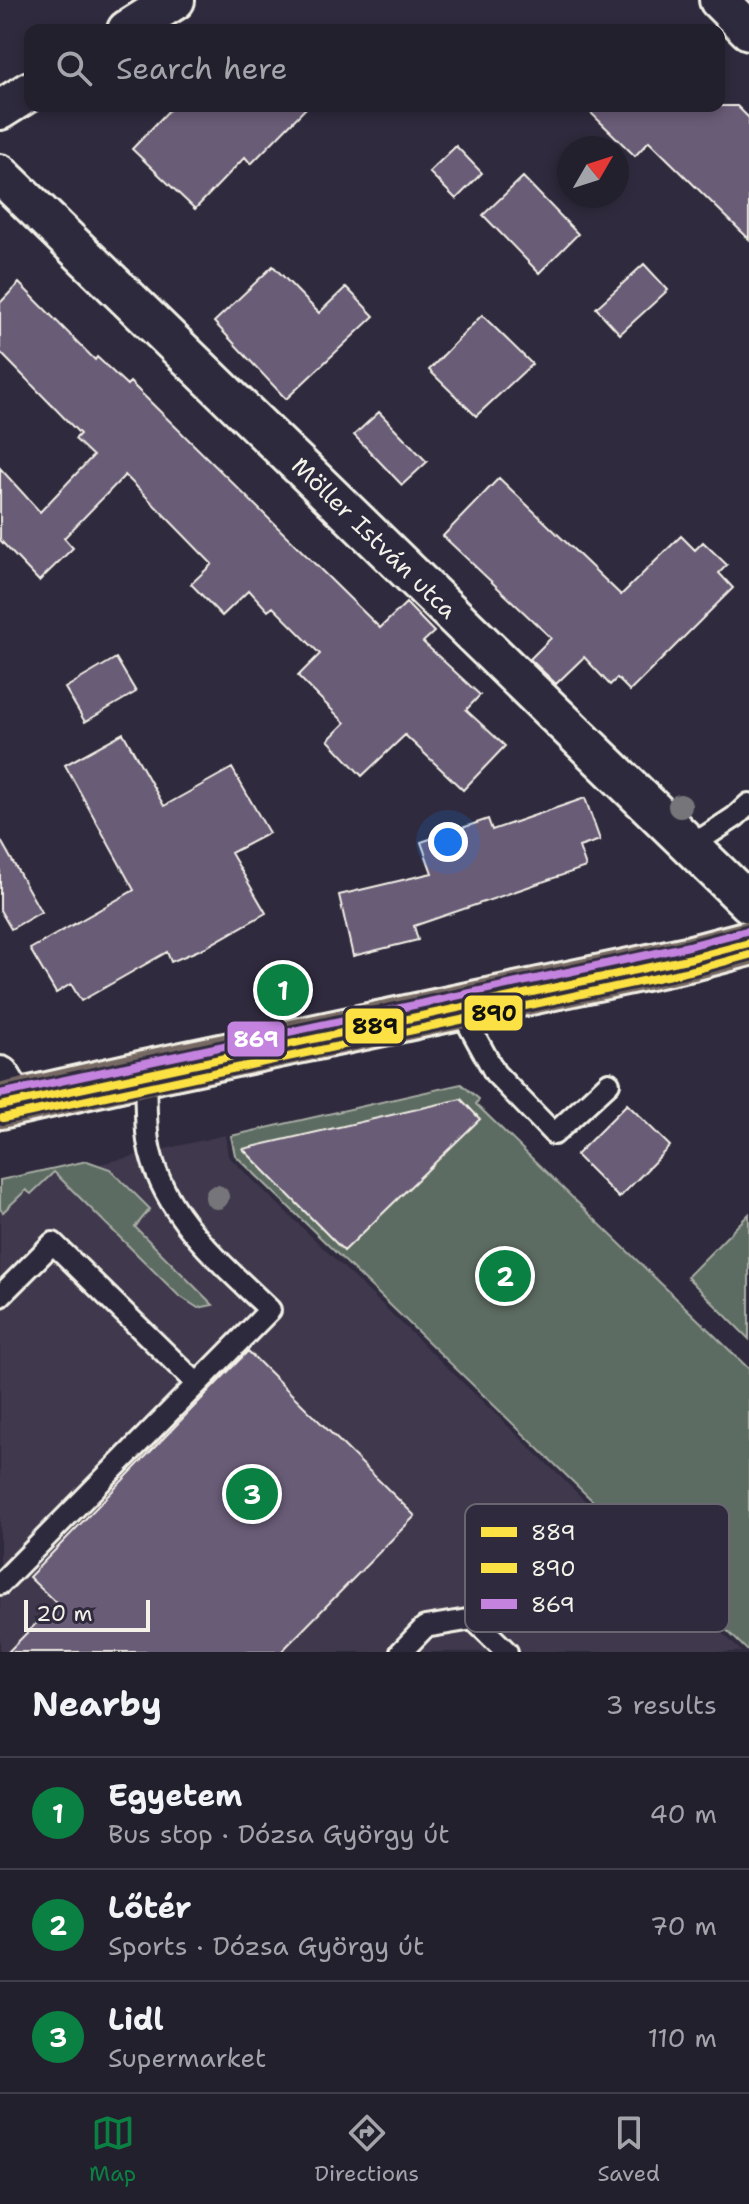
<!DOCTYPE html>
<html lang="en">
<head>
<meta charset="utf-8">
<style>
  :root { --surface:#23202e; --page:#2f2d3a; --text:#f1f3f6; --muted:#a3a3aa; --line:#403e4a; --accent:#0b8043 }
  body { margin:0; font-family:"Shantell Sans",sans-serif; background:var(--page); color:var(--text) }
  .compass { position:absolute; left:557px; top:136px; width:72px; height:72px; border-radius:50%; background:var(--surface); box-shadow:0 4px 12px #0003; rotate:51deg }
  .scale { position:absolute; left:24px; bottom:20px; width:126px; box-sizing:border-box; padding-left:8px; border:4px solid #f4f1e8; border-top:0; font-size:22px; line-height:28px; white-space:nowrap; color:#f4f1e8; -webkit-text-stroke:6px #2f2a3d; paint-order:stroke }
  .you { position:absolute; left:448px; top:842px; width:28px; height:28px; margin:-20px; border:6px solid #fff; border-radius:50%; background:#1a73e8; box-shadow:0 0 0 12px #1a73e833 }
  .badge { display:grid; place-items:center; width:52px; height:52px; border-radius:50%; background:var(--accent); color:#fff; font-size:26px; font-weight:700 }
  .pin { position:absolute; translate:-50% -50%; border:4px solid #fff; box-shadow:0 2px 8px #0006 }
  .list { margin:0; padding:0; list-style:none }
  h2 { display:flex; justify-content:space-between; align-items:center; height:104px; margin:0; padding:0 32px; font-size:34px }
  h2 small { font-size:26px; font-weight:400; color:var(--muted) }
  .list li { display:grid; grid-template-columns:52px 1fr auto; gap:24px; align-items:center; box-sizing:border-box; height:112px; padding:0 32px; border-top:2px solid var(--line) }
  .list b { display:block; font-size:30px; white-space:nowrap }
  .list p { margin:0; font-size:26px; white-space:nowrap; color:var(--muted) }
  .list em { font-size:26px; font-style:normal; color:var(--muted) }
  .icon { flex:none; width:44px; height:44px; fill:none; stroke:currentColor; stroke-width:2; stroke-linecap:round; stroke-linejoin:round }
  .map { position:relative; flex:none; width:749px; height:1652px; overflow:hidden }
  .search { position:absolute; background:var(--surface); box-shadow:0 4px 12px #0003; left:24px; right:24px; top:24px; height:88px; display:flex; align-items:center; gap:20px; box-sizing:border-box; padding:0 28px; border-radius:16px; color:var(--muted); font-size:30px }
  .sheet { height:440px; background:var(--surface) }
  nav { display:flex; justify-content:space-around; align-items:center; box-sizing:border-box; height:112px; border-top:2px solid var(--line); background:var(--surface); font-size:22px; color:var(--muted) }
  nav a { display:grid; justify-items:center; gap:4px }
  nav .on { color:var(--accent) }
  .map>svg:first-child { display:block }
  .built { fill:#40394e }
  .green { fill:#5d6c62; stroke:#a8aea5; stroke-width:2 }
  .building { fill:#695b77; stroke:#f4f1e8; stroke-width:2 }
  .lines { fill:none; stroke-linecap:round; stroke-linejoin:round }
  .lane-casing { stroke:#f4f1e8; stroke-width:26 }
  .street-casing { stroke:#f4f1e8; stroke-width:44 }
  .primary-casing { stroke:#f4f1e8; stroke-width:50 }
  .lane { stroke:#2f2a3d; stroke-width:20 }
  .street { stroke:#2f2a3d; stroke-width:38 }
  .primary { stroke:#766964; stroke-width:44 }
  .bus-1-casing { stroke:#2f2a3d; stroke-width:14 }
  .bus-2-casing { stroke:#2f2a3d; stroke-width:14 }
  .bus-3-casing { stroke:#2f2a3d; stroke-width:14 }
  .bus-1 { stroke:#fbe143; stroke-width:8 }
  .bus-2 { stroke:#fbe143; stroke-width:8 }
  .bus-3 { stroke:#c483df; stroke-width:8 }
  .tree { fill:#76767a }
  .labels { text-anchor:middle; stroke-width:7; stroke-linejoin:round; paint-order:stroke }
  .street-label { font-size:24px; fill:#f4f1e8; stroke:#2f2a3d }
  .key { fill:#2f2a3d; stroke:#6a6670; stroke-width:2 }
  .key-label { font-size:22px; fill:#f4f1e8 }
  .line-badge { stroke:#2f2a3d; stroke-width:3 }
  .badge-label { font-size:22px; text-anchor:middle; font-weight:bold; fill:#fff }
  .pale-badge-label { font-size:22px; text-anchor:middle; font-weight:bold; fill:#111 }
</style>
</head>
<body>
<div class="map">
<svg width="749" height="1652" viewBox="0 0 749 1652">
  <rect width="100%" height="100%" fill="#2f2a3d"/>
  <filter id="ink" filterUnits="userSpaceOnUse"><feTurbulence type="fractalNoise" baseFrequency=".0125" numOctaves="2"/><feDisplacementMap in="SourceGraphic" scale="16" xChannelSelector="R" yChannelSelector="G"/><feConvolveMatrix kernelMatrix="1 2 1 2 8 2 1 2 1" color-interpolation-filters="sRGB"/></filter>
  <g filter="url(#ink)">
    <path class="built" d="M225,1135L228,1156L742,1652H0V1187Z"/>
    <path class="green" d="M461,1084L479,1099L476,1104L749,1369V1652L235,1155L231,1136Z
      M87,1161L110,1169L150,1209L135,1227L213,1305L198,1308L178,1295L54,1172L31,1194L26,1190L3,1212L0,1209V1180Z
      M749,1214V1339L687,1277Z"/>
    <path class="building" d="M173,106H308L251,164L245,157L195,209L132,149Z
      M584,106H737L749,118V239L649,141L635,156Z
      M456,146L482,173L456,199L429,172Z
      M523,177L578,234L539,273L483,215Z
      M644,264L668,290L620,334L596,308Z
      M273,266L319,313L346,287L374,316L286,399L214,322Z
      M19,283L95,360L97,357L127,385L130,382L380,628L406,603L434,632L423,642L480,695L466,710L505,746L463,790L405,735L362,776L328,740L345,723L298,676L320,654L273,607L268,611L249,590L222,616L191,584L212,564L125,475L64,538L73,548L39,581L0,540V468L40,512L93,456L75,439L80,434L0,352V303Z
      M482,315L532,364L476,416L429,370Z
      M379,412L427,462L402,485L354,435Z
      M499,478L621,595L681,536L695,550L703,542L727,565L719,573L733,588L630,691L617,678L610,685L584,657L556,684L530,659L551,638L443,536Z
      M116,658L136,692L85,722L65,688Z
      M123,733L164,806L232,768L269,833L231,853L266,913L206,947L171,962L167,952L81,1001L71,984L56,993L30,949L134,890L65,765Z
      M585,798L600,840L579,847L586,867L414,926L418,940L353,956L339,895L432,873L421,842L488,819L492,830Z
      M0,839L41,912L11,929L0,910Z
      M461,1099L480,1119L344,1251L243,1149Z
      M627,1104L670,1146L619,1198L576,1155Z
      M248,1351L415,1516L281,1652H8L56,1603L29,1577Z"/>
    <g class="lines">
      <defs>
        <path id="lane" d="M691,846L735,817L749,804
          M459,1007L495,1073L554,1134L609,1083
          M0,1296L53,1243L197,1384
          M0,1584L270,1310C220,1261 160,1214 148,1141C145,1119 146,1095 145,1073
          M401,1652L425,1627L473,1619L507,1652"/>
        <g id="street">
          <path d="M719,0L749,30"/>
          <path d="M127,30L175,0"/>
          <path d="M0,110L30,91"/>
          <path id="s1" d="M0,174L749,903"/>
          <path d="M0,1076L16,1102"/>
        </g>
        <path id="primary" d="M0,1106L145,1073L692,958L749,943"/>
      </defs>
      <use href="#lane" class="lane-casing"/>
      <use href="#street" class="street-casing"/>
      <use href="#primary" class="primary-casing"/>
      <use href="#lane" class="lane"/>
      <use href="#street" class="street"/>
      <use href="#primary" class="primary"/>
      <defs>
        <path id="bus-1" d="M0,1106L692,958L749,943"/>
        <path id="bus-2" d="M3,1118L694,970L749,955"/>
        <path id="bus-3" d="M0,1094L689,946L746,931"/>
      </defs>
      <use href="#bus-1" class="bus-1-casing"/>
      <use href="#bus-2" class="bus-2-casing"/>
      <use href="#bus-3" class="bus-3-casing"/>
      <use href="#bus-1" class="bus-1"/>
      <use href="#bus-2" class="bus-2"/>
      <use href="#bus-3" class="bus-3"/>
    </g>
    <g class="tree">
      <circle cx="680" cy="806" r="12"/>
      <circle cx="217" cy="1197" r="12"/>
    </g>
  </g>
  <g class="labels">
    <g class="street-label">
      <text dy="8" stroke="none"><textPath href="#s1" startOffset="522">Möller István utca</textPath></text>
    </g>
  </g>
  <rect x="465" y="1504" width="264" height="128" rx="12" class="key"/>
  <rect x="481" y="1527" width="36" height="10" fill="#fbe143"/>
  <rect x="481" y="1563" width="36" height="10" fill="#fbe143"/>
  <rect x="481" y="1599" width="36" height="10" fill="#c483df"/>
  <g class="key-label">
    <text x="531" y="1540">889</text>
    <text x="531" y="1576">890</text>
    <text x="531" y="1612">869</text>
  </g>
  <g class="line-badge">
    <rect x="463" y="994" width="61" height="38" rx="8" fill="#fbe143"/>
    <rect x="344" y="1007" width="61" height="38" rx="8" fill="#fbe143"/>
    <rect x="226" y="1020" width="60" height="38" rx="8" fill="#c483df"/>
  </g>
  <g class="badge-label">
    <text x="256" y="1047">869</text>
  </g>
  <g class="pale-badge-label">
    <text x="494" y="1021">890</text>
    <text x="375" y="1034">889</text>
  </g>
</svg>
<svg class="compass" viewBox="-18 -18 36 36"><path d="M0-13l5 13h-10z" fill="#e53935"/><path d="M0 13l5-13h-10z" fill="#a3a3aa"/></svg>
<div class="scale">20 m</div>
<div class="you"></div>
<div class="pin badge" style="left:283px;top:990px">1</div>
<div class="pin badge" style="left:505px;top:1276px">2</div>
<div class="pin badge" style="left:252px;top:1494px">3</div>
<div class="search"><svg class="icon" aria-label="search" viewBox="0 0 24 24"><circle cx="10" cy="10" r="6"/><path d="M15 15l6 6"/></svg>Search here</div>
</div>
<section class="sheet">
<h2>Nearby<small>3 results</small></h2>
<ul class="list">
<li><span class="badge">1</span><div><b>Egyetem</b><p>Bus stop · Dózsa György út</p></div><em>40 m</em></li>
<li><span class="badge">2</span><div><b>Lőtér</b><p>Sports · Dózsa György út</p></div><em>70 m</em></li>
<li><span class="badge">3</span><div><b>Lidl</b><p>Supermarket</p></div><em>110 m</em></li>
</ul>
</section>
<nav>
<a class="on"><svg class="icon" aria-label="map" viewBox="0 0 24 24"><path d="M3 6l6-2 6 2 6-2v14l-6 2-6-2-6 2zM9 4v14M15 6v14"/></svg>Map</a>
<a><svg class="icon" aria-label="directions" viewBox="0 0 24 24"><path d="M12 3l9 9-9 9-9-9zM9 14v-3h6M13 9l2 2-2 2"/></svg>Directions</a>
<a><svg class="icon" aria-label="saved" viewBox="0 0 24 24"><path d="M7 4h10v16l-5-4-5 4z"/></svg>Saved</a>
</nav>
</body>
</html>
